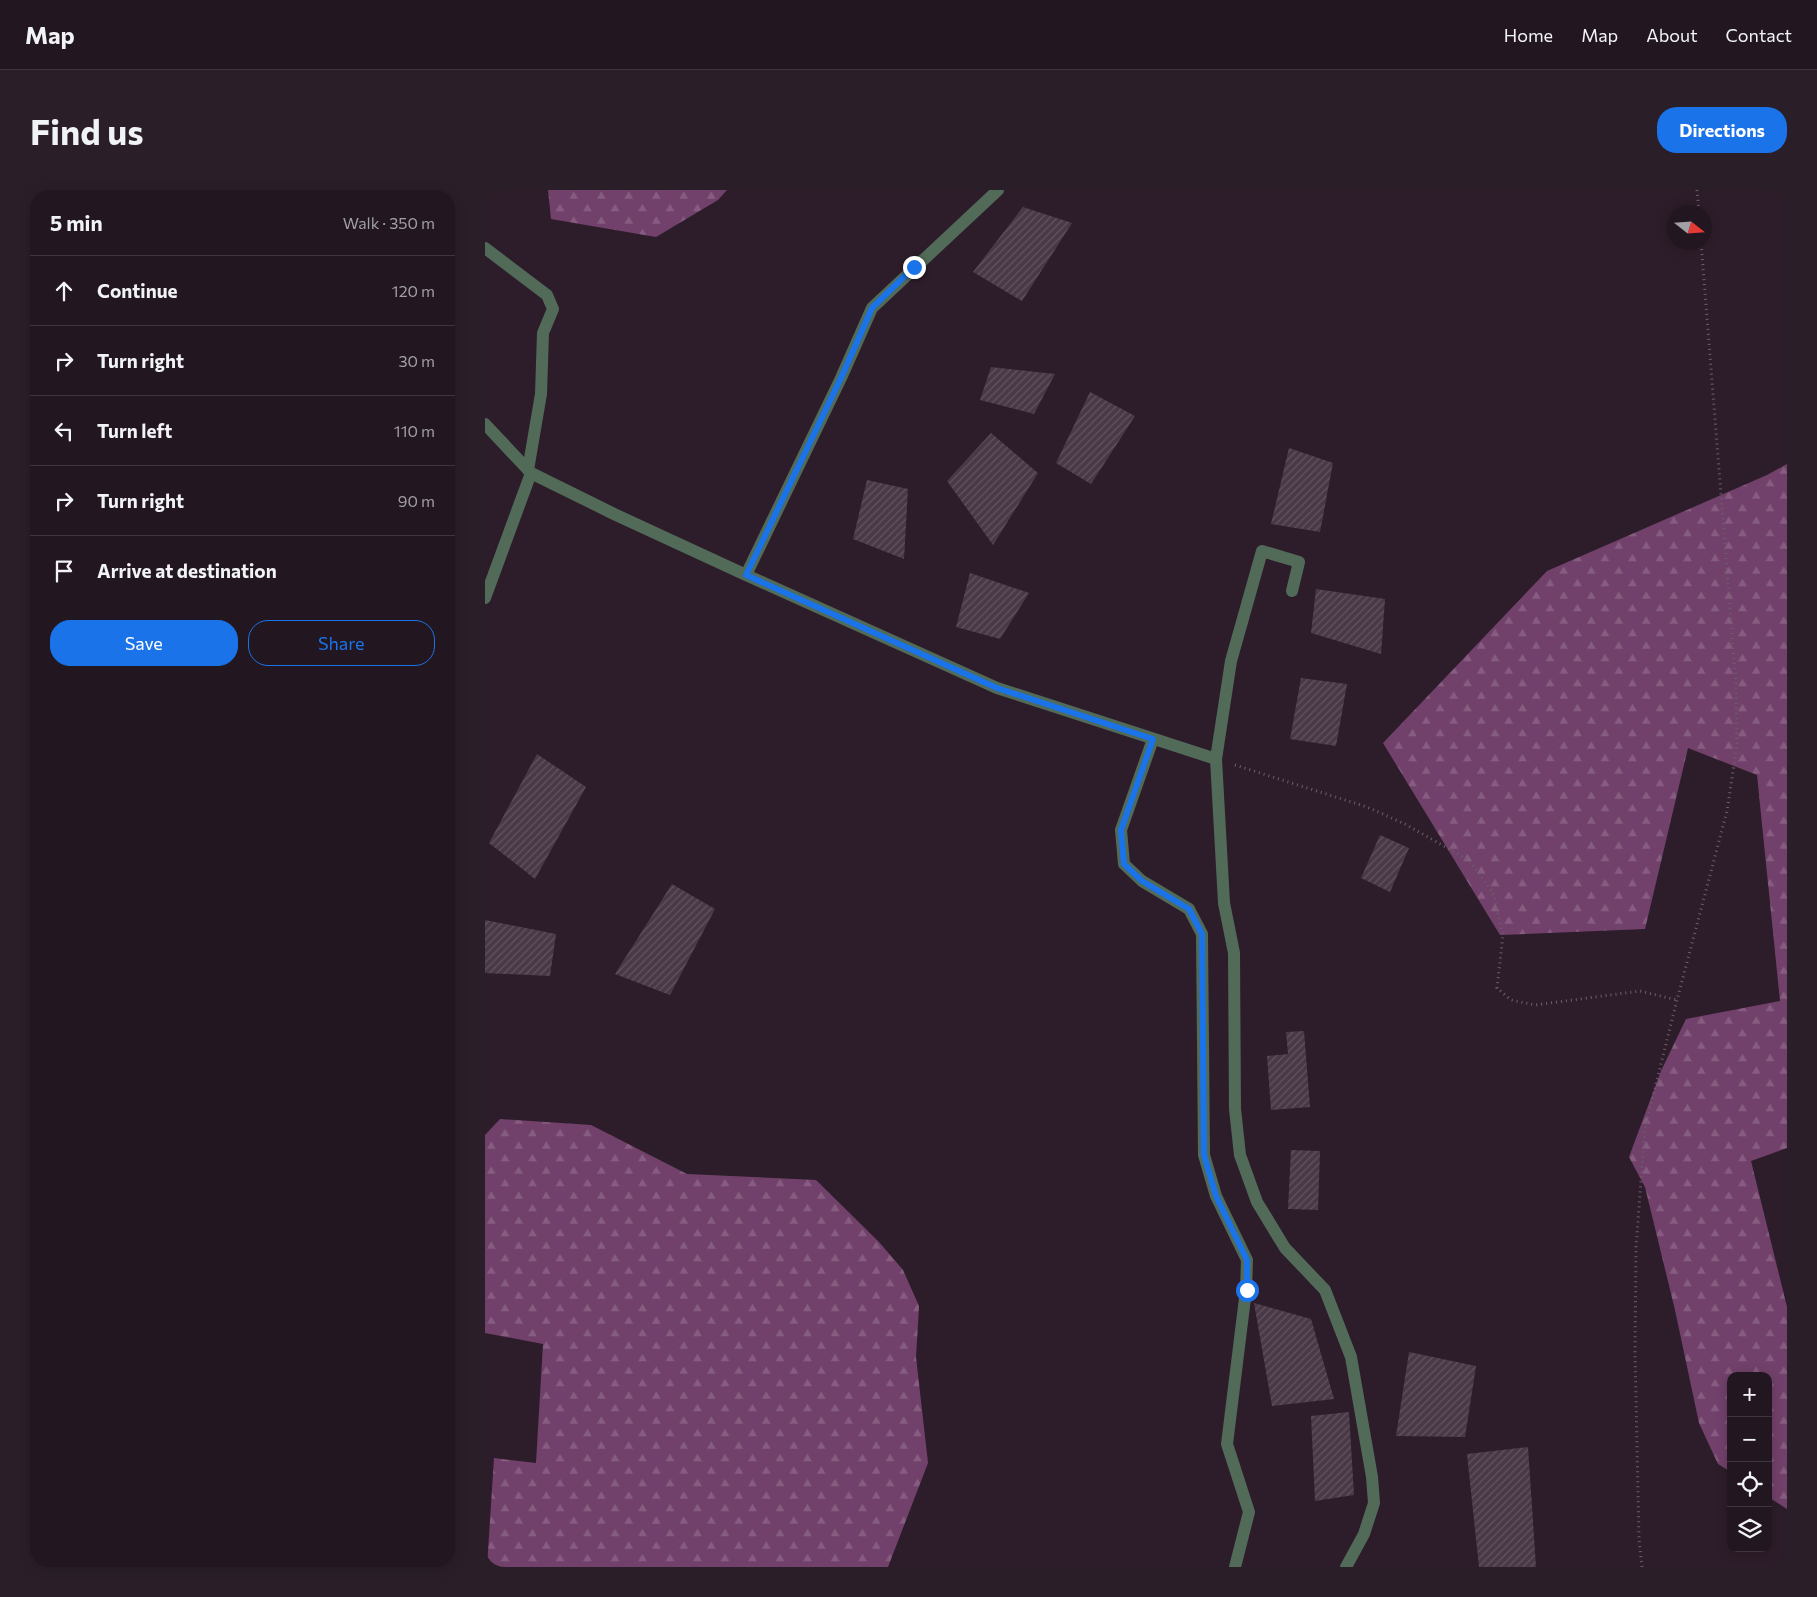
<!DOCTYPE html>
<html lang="en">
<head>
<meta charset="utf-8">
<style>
  :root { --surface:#221620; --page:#2a1f29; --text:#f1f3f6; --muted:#a29fa5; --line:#3f353e; --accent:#1a73e8 }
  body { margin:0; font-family:Commissioner,sans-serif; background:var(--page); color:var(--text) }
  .controls { position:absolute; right:15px; bottom:15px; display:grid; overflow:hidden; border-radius:10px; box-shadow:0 2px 12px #0003 }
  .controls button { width:45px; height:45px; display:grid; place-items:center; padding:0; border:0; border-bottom:1px solid var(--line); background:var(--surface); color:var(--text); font:25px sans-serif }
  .compass { position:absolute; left:1182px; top:15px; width:45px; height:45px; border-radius:50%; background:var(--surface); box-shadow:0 2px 12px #0003; rotate:107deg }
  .stop { position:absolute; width:15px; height:15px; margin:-11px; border:4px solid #1a73e8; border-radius:50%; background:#fff }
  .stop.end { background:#1a73e8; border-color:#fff; box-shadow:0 1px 5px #0008 }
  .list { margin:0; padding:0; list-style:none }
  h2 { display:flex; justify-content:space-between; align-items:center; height:65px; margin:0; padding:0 20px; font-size:21px }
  h2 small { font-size:16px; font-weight:400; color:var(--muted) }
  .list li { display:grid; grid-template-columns:32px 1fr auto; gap:15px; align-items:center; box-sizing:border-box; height:70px; padding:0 20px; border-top:1px solid var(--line) }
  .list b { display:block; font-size:19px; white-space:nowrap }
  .list em { font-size:16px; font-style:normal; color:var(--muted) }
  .actions { display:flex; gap:10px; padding:15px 20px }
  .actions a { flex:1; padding:11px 0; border:1px solid var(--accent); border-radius:20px; text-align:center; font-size:18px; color:var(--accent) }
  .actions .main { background:var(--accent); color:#fff }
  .icon { flex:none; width:28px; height:28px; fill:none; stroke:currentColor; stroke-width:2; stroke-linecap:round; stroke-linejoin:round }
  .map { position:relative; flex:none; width:1302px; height:1377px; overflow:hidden; border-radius:20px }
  header { display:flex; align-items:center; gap:30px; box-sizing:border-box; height:70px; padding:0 25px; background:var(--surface); border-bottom:1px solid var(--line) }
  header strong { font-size:24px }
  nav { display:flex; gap:28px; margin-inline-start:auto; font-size:18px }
  .intro { display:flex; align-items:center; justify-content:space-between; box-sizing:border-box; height:120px; padding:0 30px }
  h1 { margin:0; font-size:35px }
  .button { padding:12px 22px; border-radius:20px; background:var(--accent); color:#fff; font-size:18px; font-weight:700 }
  main { display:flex; gap:30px; padding:0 30px }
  aside { flex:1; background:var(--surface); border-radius:20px; box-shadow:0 2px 12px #0003 }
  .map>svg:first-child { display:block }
  .forest { fill:url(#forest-firs) }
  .building { fill:url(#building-hatch) }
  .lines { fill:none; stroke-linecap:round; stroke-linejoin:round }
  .path { stroke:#6d5f6a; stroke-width:3; stroke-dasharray:1 4; stroke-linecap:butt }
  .minor { stroke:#526a58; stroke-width:12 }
  .route { stroke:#1a73e8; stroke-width:6 }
</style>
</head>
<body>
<header>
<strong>Map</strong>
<nav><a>Home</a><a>Map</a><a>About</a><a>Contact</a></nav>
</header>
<div class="intro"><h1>Find us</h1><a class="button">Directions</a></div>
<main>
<aside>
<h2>5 min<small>Walk · 350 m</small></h2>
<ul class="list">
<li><svg class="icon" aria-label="ahead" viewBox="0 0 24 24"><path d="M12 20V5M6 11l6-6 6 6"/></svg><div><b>Continue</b></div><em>120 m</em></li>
<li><svg class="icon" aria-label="right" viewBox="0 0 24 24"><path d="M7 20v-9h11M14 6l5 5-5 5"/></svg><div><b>Turn right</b></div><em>30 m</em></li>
<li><svg class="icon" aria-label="left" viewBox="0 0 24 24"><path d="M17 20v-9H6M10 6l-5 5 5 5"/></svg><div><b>Turn left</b></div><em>110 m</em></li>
<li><svg class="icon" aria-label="right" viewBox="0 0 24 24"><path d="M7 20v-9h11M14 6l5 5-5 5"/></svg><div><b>Turn right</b></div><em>90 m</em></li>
<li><svg class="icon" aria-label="arrive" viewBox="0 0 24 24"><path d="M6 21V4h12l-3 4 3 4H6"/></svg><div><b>Arrive at destination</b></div></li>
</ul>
<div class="actions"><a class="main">Save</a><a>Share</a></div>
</aside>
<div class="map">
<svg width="1302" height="1377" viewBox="0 0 1302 1377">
  <defs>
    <pattern id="forest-firs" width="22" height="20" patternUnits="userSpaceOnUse" patternTransform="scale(1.25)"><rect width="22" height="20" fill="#72416b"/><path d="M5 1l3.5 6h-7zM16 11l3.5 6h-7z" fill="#865c80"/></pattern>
    <pattern id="building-hatch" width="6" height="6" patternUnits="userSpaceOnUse" patternTransform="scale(1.25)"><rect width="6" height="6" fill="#493846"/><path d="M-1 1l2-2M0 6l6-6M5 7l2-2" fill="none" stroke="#635461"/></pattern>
  </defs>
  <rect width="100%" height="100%" fill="#2d1d2a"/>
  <path class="forest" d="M63,0H242L233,10L171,47L66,29Z
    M1302,274V958L1266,971L1302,1117V1319L1283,1307V1186H1246V1282L1233,1274L1214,1233L1190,1120L1160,997L1144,967L1176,881L1201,829L1295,811L1272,585L1203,558L1160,739L1015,745L898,553L1062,381L1282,285Z
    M15,929L106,935L202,984L331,990L394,1052L418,1080L434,1116L431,1167L443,1273L403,1377H2L9,1268L51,1273L58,1154L0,1143V945Z"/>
  <path class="building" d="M538,17L587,33L537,111L488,82Z
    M506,177L570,184L549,224L495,210Z
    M605,202L650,226L606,294L571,273Z
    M506,243L553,283L508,355L462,291Z
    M804,258L848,273L835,342L786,334Z
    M382,290L423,299L419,369L368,349Z
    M485,383L544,403L515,449L471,437Z
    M831,399L900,409L896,464L826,443Z
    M816,488L862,494L851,556L805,549Z
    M52,564L101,597L50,689L4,653Z
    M895,645L924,658L905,702L876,688Z
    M187,694L230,719L185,805L130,784Z
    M0,730L71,744L65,786L0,783Z
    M819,841L825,917L786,920L782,866L803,864L801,842Z
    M806,960L835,961L833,1020L803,1019Z
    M769,1113L826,1129L849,1209L787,1216Z
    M924,1162L991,1176L980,1247L911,1246Z
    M864,1222L869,1305L830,1311L826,1226Z
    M1043,1257L1051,1377H994L982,1264Z"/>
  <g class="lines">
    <path class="path" d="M1212,0L1214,22
      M750,575L882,617L920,634L985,671L1008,703L1018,745L1012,798L1026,810L1050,815L1155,801L1192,810
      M1157,1377L1154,1349L1150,1163L1151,1057L1160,938L1192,810L1242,621L1252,555L1251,494L1216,52"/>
    <path class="minor" d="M0,58L62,105L68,119L58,143L56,204L43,280
      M0,234L46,283L129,324L261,385L512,498L731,569
      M261,385L356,188L387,118L513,0
      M807,401L814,372L777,361L746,471L731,569L739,713L749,763L750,919L755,965L772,1012L800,1058L840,1100L866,1167L887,1287L889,1313L879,1344L861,1377
      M0,408L46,283
      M668,549L636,640L639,674L657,691L704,719L717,744L719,965L731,1006L762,1070L761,1100L742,1254L764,1322L750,1377"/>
  </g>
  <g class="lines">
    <path class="route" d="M429,77L387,118L356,188L261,385L512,498L668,549L636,640L639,674L657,691L704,719L717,744L719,965L731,1006L762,1070V1100"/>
  </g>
</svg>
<div class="controls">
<button>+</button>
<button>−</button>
<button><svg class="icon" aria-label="locate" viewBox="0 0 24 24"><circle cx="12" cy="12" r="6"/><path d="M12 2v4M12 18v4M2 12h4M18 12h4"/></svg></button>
<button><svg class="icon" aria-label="layers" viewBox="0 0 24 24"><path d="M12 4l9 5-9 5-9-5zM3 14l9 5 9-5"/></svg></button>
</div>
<svg class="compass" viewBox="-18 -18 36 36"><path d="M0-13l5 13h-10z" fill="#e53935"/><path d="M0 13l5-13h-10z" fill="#a29fa5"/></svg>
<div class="stop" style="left:762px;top:1100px"></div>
<div class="stop end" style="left:429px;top:77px"></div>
</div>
</main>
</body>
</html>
